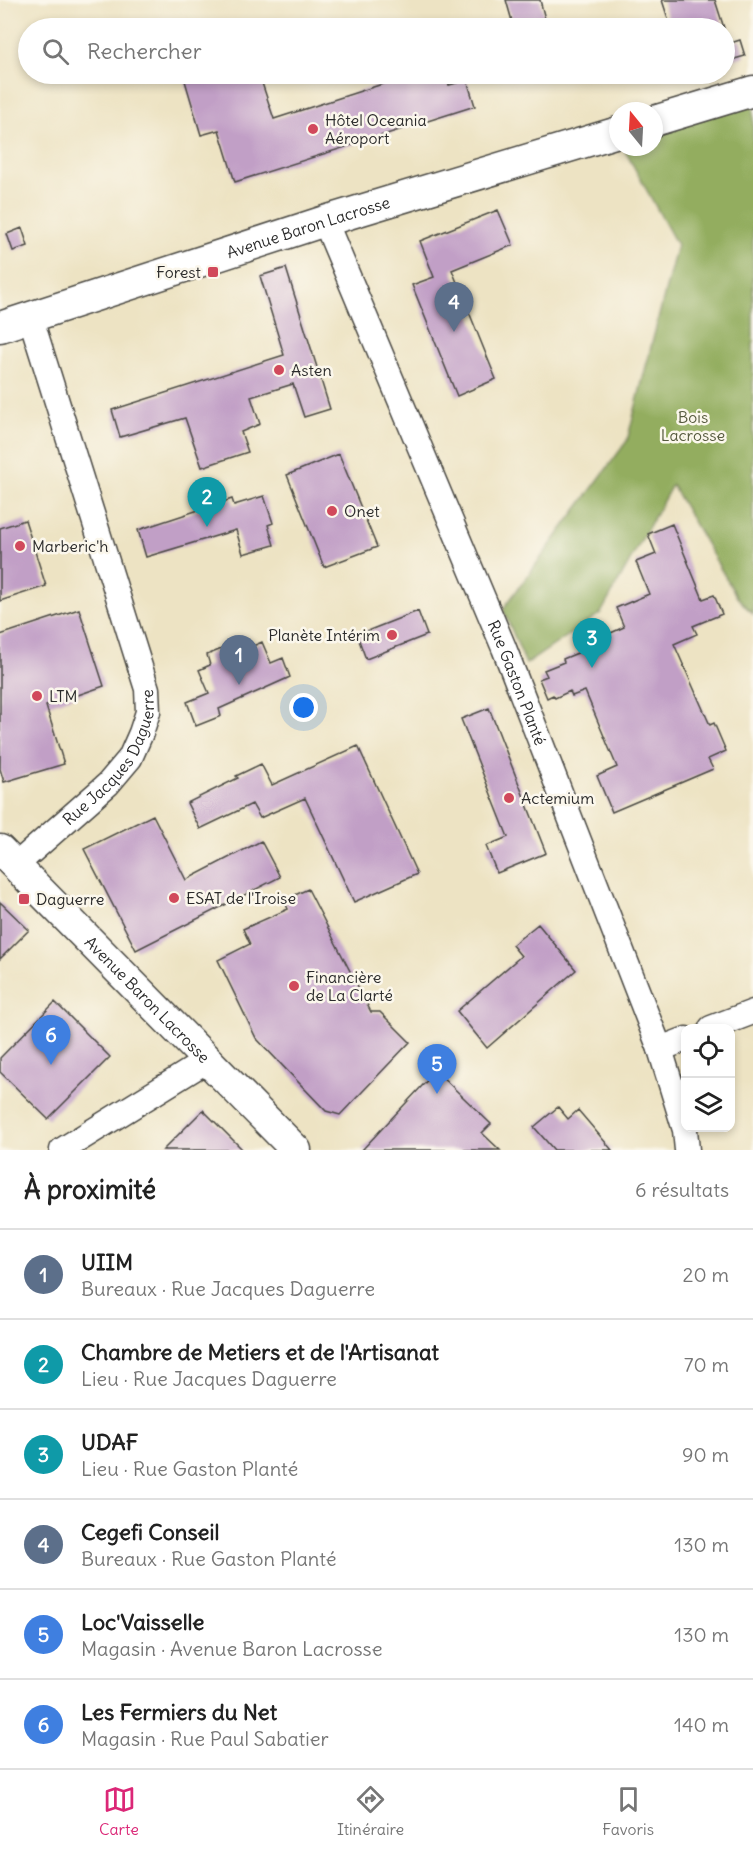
<!DOCTYPE html>
<html lang="fr">
<head>
<meta charset="utf-8">
<style>
  :root { --surface:#fff; --page:#f6f6f6; --text:#222; --muted:#767676; --line:#e0e0e0; --accent:#db2777 }
  body { margin:0; font-family:Delius,sans-serif; background:var(--page); color:var(--text) }
  .controls { position:absolute; right:18px; bottom:18px; display:grid; overflow:hidden; border-radius:12px; box-shadow:0 3px 9px #0003 }
  .controls button { width:54px; height:54px; display:grid; place-items:center; padding:0; border:0; border-bottom:2px solid var(--line); background:var(--surface); color:var(--text); font:30px sans-serif }
  .compass { position:absolute; left:609px; top:102px; width:54px; height:54px; border-radius:50%; background:var(--surface); box-shadow:0 3px 9px #0003; rotate:342deg }
  .you { position:absolute; left:304px; top:708px; width:21px; height:21px; margin:-15px; border:4px solid #fff; border-radius:50%; background:#1a73e8; box-shadow:0 0 0 9px #1a73e833 }
  .badge { display:grid; place-items:center; width:39px; height:39px; border-radius:50%; background:var(--accent); color:#fff; font-size:20px; font-weight:700 }
  .pin { position:absolute; translate:-50% -50px; filter:drop-shadow(0 2px 3px #0008) }
  .pin::after { content:''; position:absolute; top:32px; width:21px; height:18px; background:inherit; clip-path:polygon(0 0,100% 0,50% 100%) }
  .list { margin:0; padding:0; list-style:none }
  h2 { display:flex; justify-content:space-between; align-items:center; height:78px; margin:0; padding:0 24px; font-size:26px }
  h2 small { font-size:20px; font-weight:400; color:var(--muted) }
  .list li { display:grid; grid-template-columns:39px 1fr auto; gap:18px; align-items:center; box-sizing:border-box; height:90px; padding:0 24px; border-top:2px solid var(--line) }
  .list b { display:block; font-size:22px; white-space:nowrap }
  .list p { margin:0; font-size:20px; white-space:nowrap; color:var(--muted) }
  .list em { font-size:20px; font-style:normal; color:var(--muted) }
  .icon { flex:none; width:33px; height:33px; fill:none; stroke:currentColor; stroke-width:2; stroke-linecap:round; stroke-linejoin:round }
  .map { position:relative; flex:none; width:753px; height:1150px; overflow:hidden }
  .search { position:absolute; background:var(--surface); box-shadow:0 3px 9px #0003; left:18px; right:18px; top:18px; height:66px; display:flex; align-items:center; gap:15px; box-sizing:border-box; padding:0 21px; border-radius:33px; color:var(--muted); font-size:22px }
  .sheet { height:618px; background:var(--surface) }
  nav { display:flex; justify-content:space-around; align-items:center; box-sizing:border-box; height:84px; border-top:2px solid var(--line); background:var(--surface); font-size:16px; color:var(--muted) }
  nav a { display:grid; justify-items:center; gap:3px }
  nav .on { color:var(--accent) }
  .map>svg:first-child { display:block }
  .forest { fill:#93ad5f; stroke:#5f6c45; stroke-width:1.5 }
  .building { fill:#c19fc6 }
  .lines { fill:none; stroke-linecap:round; stroke-linejoin:round }
  .minor-casing { stroke:#484742; stroke-width:27 }
  .tertiary-casing { stroke:#484742; stroke-width:33 }
  .minor { stroke:#fff; stroke-width:24 }
  .tertiary { stroke:#fff; stroke-width:30 }
  .poi-dot { fill:#d1495b; stroke:#fbf7ec; stroke-width:2 }
  .labels { text-anchor:middle; stroke-width:5; stroke-linejoin:round; paint-order:stroke }
  .poi-label { font-size:16px; fill:#2b2b2b; stroke:#fbf7ec; text-anchor:start }
  .street-label { font-size:16px; fill:#2b2b2b; stroke:#fbf7ec }
  .park-label { font-size:16px; fill:#565a3e; stroke:#fbf7ec }
</style>
</head>
<body>
<div class="map">
<svg width="753" height="1150" viewBox="0 0 753 1150">
  <rect width="100%" height="100%" fill="#fbf7ec"/>
  <filter id="ink" filterUnits="userSpaceOnUse"><feTurbulence type="fractalNoise" baseFrequency=".0167" numOctaves="2"/><feDisplacementMap in="SourceGraphic" scale="12" xChannelSelector="R" yChannelSelector="G"/><feConvolveMatrix kernelMatrix="1 2 1 2 8 2 1 2 1" color-interpolation-filters="sRGB"/></filter>
  <filter id="wash" filterUnits="userSpaceOnUse"><feTurbulence type="fractalNoise" baseFrequency=".008" numOctaves="4" result="noise"/><feDisplacementMap in="SourceGraphic" scale="24" xChannelSelector="R" yChannelSelector="G"/><feGaussianBlur stdDeviation="1.35" result="paint"/><feColorMatrix in="noise" values="0 0 0 0 0 0 0 0 0 0 0 0 0 0 0 0 0 1.4 0 .05"/><feComposite in="paint" operator="in"/></filter>
  <g filter="url(#wash)">
    <rect width="100%" height="100%" fill="#ede3c3"/>
    <path class="forest" d="M753,103V614L737,597L672,485L601,613L526,664L503,609L627,441L677,245L623,147H654V132Z"/>
    <g id="blocks">
      <path class="building" d="M506,0H540L545,19L514,28Z
        M662,0H715L724,28H671Z
        M740,40L745,56L724,62V45Z
        M183,74H259L274,119L395,80L393,74H445L449,85L467,80L475,106L235,182L219,130L201,135Z
        M498,210L513,245L452,270L496,379L457,396L412,285L434,277L420,241Z
        M22,228L28,246L13,251L7,234Z
        M286,268L330,409L304,417L293,384L251,397L260,424L241,432L248,452L202,467L185,418L120,437L112,410L284,355L260,276Z
        M339,454L377,547L324,567L287,475Z
        M264,496L273,523L268,525L274,545L243,554L236,530L146,557L138,530L232,499L234,505Z
        M25,520L46,586L0,601V528Z
        M672,524L703,599L714,595L722,614L693,626L697,634L674,644L710,725L714,723L726,751L708,759L713,769L612,812L597,776L617,767L585,691L572,696L570,691L555,698L553,695L547,698L539,679L547,676L544,670L564,662L563,659L604,642L602,637L624,627L616,608L649,594L636,562L656,554L648,534Z
        M79,609L104,686L46,706L64,764L4,782L0,769V635Z
        M418,611L427,635L366,659L357,635Z
        M262,642L271,663L283,658L290,677L219,709L221,716L196,726L187,702L209,693L199,670L210,665L207,655L224,648L228,657Z
        M489,708L546,853L497,873L486,846L508,837L461,719Z
        M358,746L417,874L354,902L305,798L260,818L252,804L200,829L187,803L238,778L236,776L261,764L272,785Z
        M153,815L186,880L261,841L280,877L136,950L84,849Z
        M308,889L371,1012H380L410,1042L340,1115L326,1111L256,1038L218,960L250,944L243,929L288,909L284,900Z
        M0,902L29,930L0,959Z
        M538,924L576,970L487,1048L457,1011L521,956L512,945Z
        M55,1002L110,1057L48,1119L0,1072V1058Z
        M436,1071L491,1124L482,1133L500,1150H362Z
        M558,1107L568,1119L578,1110L612,1150H554L534,1127Z
        M203,1110L243,1150H163Z"/>
    </g>
  </g>
  <g filter="url(#ink)">
    <use href="#blocks" fill-opacity="0" stroke="#484742" stroke-width="1.5"/>
    <g class="lines">
      <defs>
        <g id="minor">
          <path id="s1" d="M325,221L504,648L660,1049L685,1130L687,1150"/>
          <path id="s2" d="M16,865L108,784L130,758L141,733L148,712L147,689L31,319"/>
          <path d="M711,1028L753,1012"/>
          <path d="M660,1049L686,1039"/>
          <path d="M62,1150L206,1061"/>
        </g>
        <g id="tertiary">
          <path d="M654,121L753,91"/>
          <path id="s3" d="M0,327L325,221L618,132"/>
          <path id="s4" d="M0,850L296,1150"/>
        </g>
      </defs>
      <use href="#minor" class="minor-casing"/>
      <use href="#tertiary" class="tertiary-casing"/>
      <use href="#minor" class="minor"/>
      <use href="#tertiary" class="tertiary"/>
    </g>
  </g>
  <g class="poi-dot">
    <circle cx="313" cy="129" r="6"/>
    <rect x="207" y="266" width="12" height="12" rx="3"/>
    <circle cx="279" cy="370" r="6"/>
    <circle cx="332" cy="511" r="6"/>
    <circle cx="20" cy="546" r="6"/>
    <circle cx="392" cy="635" r="6"/>
    <circle cx="37" cy="696" r="6"/>
    <circle cx="509" cy="798" r="6"/>
    <circle cx="174" cy="898" r="6"/>
    <rect x="18" y="893" width="12" height="12" rx="3"/>
    <circle cx="294" cy="986" r="6"/>
  </g>
  <g class="labels">
    <g class="poi-label">
      <text x="325" y="126">Hôtel Oceania<tspan x="325" dy="18">Aéroport</tspan></text>
      <text x="201" y="278" text-anchor="end">Forest</text>
      <text x="291" y="376">Asten</text>
      <text x="344" y="517">Onet</text>
      <text x="32" y="552">Marberic'h</text>
      <text x="380" y="641" text-anchor="end">Planète Intérim</text>
      <text x="49" y="702">LTM</text>
      <text x="521" y="804">Actemium</text>
      <text x="186" y="904">ESAT de l'Iroise</text>
      <text x="36" y="905">Daguerre</text>
      <text x="306" y="983">Financière<tspan x="306" dy="18">de La Clarté</tspan></text>
    </g>
    <g class="street-label">
      <text dy="6" stroke="none"><textPath href="#s3" startOffset="324">Avenue Baron Lacrosse</textPath></text>
      <text dy="6" stroke="none"><textPath href="#s1" startOffset="500">Rue Gaston Planté</textPath></text>
      <text dy="6" stroke="none"><textPath href="#s2" startOffset="147">Rue Jacques Daguerre</textPath></text>
      <text dy="6" stroke="none"><textPath href="#s4" startOffset="210">Avenue Baron Lacrosse</textPath></text>
    </g>
    <g class="park-label">
      <text x="693" y="423">Bois<tspan x="693" dy="18">Lacrosse</tspan></text>
    </g>
  </g>
</svg>
<div class="controls">
<button><svg class="icon" aria-label="locate" viewBox="0 0 24 24"><circle cx="12" cy="12" r="6"/><path d="M12 2v4M12 18v4M2 12h4M18 12h4"/></svg></button>
<button><svg class="icon" aria-label="layers" viewBox="0 0 24 24"><path d="M12 4l9 5-9 5-9-5zM3 14l9 5 9-5"/></svg></button>
</div>
<svg class="compass" viewBox="-18 -18 36 36"><path d="M0-13l5 13h-10z" fill="#e53935"/><path d="M0 13l5-13h-10z" fill="#767676"/></svg>
<div class="you"></div>
<div class="pin badge" style="left:239px;top:685px;background:#5c6f8a">1</div>
<div class="pin badge" style="left:207px;top:527px;background:#0f9aa8">2</div>
<div class="pin badge" style="left:592px;top:668px;background:#0f9aa8">3</div>
<div class="pin badge" style="left:454px;top:332px;background:#5c6f8a">4</div>
<div class="pin badge" style="left:437px;top:1094px;background:#3f7fe0">5</div>
<div class="pin badge" style="left:51px;top:1065px;background:#3f7fe0">6</div>
<div class="search"><svg class="icon" aria-label="search" viewBox="0 0 24 24"><circle cx="10" cy="10" r="6"/><path d="M15 15l6 6"/></svg>Rechercher</div>
</div>
<section class="sheet">
<h2>À proximité<small>6 résultats</small></h2>
<ul class="list">
<li><span class="badge" style="background:#5c6f8a">1</span><div><b>UIIM</b><p>Bureaux · Rue Jacques Daguerre</p></div><em>20 m</em></li>
<li><span class="badge" style="background:#0f9aa8">2</span><div><b>Chambre de Metiers et de l'Artisanat</b><p>Lieu · Rue Jacques Daguerre</p></div><em>70 m</em></li>
<li><span class="badge" style="background:#0f9aa8">3</span><div><b>UDAF</b><p>Lieu · Rue Gaston Planté</p></div><em>90 m</em></li>
<li><span class="badge" style="background:#5c6f8a">4</span><div><b>Cegefi Conseil</b><p>Bureaux · Rue Gaston Planté</p></div><em>130 m</em></li>
<li><span class="badge" style="background:#3f7fe0">5</span><div><b>Loc'Vaisselle</b><p>Magasin · Avenue Baron Lacrosse</p></div><em>130 m</em></li>
<li><span class="badge" style="background:#3f7fe0">6</span><div><b>Les Fermiers du Net</b><p>Magasin · Rue Paul Sabatier</p></div><em>140 m</em></li>
</ul>
</section>
<nav>
<a class="on"><svg class="icon" aria-label="map" viewBox="0 0 24 24"><path d="M3 6l6-2 6 2 6-2v14l-6 2-6-2-6 2zM9 4v14M15 6v14"/></svg>Carte</a>
<a><svg class="icon" aria-label="directions" viewBox="0 0 24 24"><path d="M12 3l9 9-9 9-9-9zM9 14v-3h6M13 9l2 2-2 2"/></svg>Itinéraire</a>
<a><svg class="icon" aria-label="saved" viewBox="0 0 24 24"><path d="M7 4h10v16l-5-4-5 4z"/></svg>Favoris</a>
</nav>
</body>
</html>
